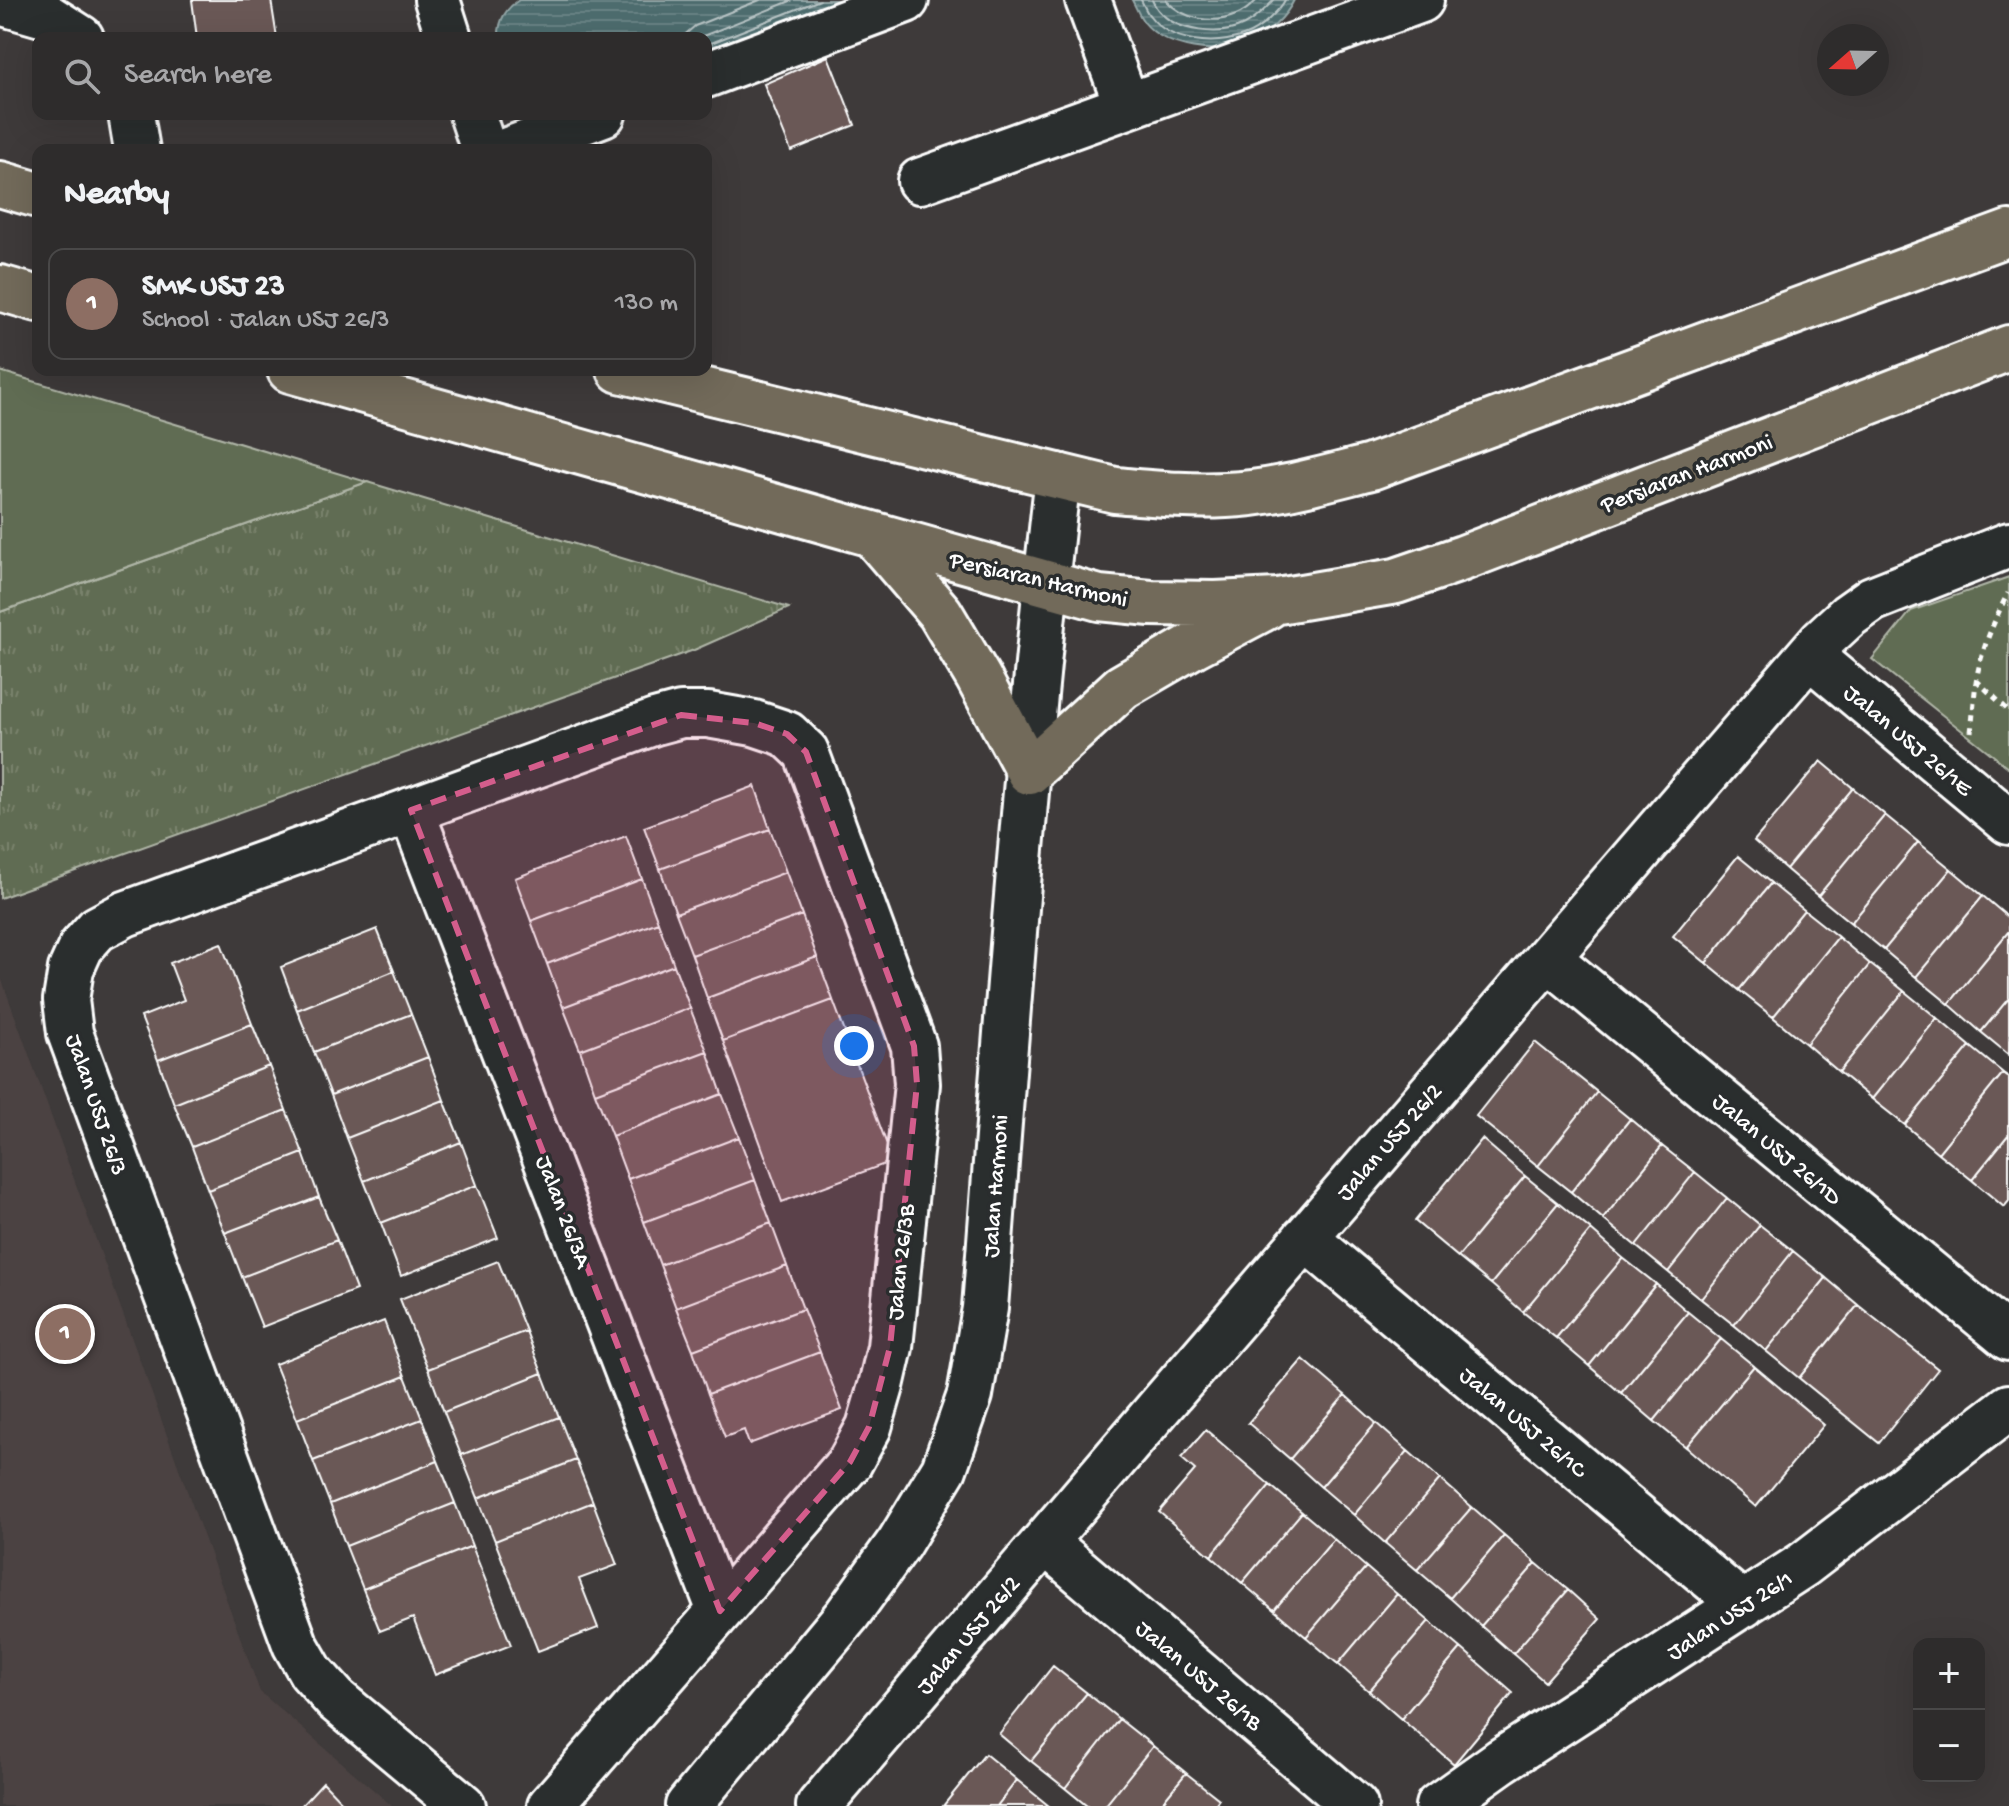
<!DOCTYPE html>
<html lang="en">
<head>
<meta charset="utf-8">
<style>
  :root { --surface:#2e2c2c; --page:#3a3838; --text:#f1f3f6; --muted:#a7a7a9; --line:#494848; --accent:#d6ab8b }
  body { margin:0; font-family:"Gochi Hand",sans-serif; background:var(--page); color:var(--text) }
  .controls { position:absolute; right:24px; bottom:24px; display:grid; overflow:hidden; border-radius:16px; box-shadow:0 8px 32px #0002 }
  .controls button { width:72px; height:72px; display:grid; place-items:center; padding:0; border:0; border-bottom:2px solid var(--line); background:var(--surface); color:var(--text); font:40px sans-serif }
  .compass { position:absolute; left:1817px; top:24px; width:72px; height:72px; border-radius:50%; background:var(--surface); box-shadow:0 8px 32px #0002; rotate:250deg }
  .you { position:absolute; left:854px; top:1046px; width:28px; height:28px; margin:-20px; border:6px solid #fff; border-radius:50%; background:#1a73e8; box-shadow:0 0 0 12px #1a73e833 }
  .badge { display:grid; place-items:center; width:52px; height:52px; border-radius:50%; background:var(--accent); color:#fff; font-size:26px; font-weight:700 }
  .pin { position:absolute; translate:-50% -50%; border:4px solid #fff; box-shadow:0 2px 8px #0006 }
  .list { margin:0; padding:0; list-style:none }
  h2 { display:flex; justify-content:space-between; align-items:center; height:104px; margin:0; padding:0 32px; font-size:34px }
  h2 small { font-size:26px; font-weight:400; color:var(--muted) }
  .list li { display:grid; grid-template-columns:52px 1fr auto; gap:24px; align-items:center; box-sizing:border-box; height:112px; margin:0 16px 16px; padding:0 16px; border:2px solid var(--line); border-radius:16px }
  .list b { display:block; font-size:30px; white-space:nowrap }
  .list p { margin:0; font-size:26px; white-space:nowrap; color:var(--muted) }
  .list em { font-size:26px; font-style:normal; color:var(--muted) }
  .icon { flex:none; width:44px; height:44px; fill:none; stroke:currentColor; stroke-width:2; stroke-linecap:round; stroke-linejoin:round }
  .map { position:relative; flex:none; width:2009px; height:1806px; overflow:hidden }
  .search { position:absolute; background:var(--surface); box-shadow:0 8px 32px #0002; left:32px; top:32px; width:680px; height:88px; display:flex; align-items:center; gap:20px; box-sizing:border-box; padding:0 28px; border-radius:16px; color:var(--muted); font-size:30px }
  .panel { position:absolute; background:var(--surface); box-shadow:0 8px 32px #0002; left:32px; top:144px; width:680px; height:232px; border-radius:16px }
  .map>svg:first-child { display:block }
  .built { fill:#4c4342 }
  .grass { fill:url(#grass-tufts); stroke:#b0b6a8; stroke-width:2 }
  .park { fill:#616c52; stroke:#b0b6a8; stroke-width:2 }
  .water { fill:url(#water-rules); stroke:#94a7a8; stroke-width:2 }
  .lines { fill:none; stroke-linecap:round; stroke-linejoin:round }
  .shore { stroke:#b8c4c5; stroke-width:2 }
  .building { fill:#6b5856; stroke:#fff; stroke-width:2 }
  .minor-casing { stroke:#fff; stroke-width:50 }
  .major-casing { stroke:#fff; stroke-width:50 }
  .path { stroke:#fff; stroke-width:5; stroke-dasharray:6 6; stroke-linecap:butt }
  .minor { stroke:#2a2d2e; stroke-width:44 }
  .major { stroke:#726b5a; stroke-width:44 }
  .marked { fill:#d45d8c; fill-opacity:0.2; stroke:#d45d8c; stroke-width:6; stroke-dasharray:16 10; stroke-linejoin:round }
  .labels { text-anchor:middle; stroke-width:7; stroke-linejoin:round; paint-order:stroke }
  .street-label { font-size:24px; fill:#fff; stroke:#2a2d2e }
</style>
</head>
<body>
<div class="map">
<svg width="2009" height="1806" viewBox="0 0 2009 1806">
  <defs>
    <pattern id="grass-tufts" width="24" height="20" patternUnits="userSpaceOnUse" patternTransform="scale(2)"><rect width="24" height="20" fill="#616c52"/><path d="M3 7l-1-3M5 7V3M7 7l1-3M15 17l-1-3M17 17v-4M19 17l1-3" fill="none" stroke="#79826c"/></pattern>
    <pattern id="water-rules" width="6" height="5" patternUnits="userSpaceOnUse" patternTransform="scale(2)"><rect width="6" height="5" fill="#4d6c6e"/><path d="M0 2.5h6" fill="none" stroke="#688284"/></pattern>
  </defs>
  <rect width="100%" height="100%" fill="#3e3a3a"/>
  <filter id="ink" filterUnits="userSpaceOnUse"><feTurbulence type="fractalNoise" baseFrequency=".0125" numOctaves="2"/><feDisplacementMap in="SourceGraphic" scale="16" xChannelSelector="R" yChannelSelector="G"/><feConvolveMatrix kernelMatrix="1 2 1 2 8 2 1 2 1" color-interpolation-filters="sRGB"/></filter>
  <g filter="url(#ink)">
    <path class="built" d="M0,975L260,1692L392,1806H0Z"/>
    <path class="grass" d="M367,482L789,608L694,650L0,898V612Z"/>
    <path class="park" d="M0,371L367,482L0,612Z
      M2009,577V768L1872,659L1911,611Z"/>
    <path class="water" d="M519,0H842L706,54V38H499C498,21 505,9 519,0Z
      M1132,0H1294C1286,17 1267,35 1249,43C1219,56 1165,49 1144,22C1139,16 1136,7 1132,0Z"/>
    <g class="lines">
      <path class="shore" d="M1141,0C1144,5 1146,12 1150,16C1170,43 1214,46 1243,36C1252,33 1262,26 1269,19C1275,13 1281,8 1285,0
        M1152,0C1154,4 1156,8 1159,11C1177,32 1220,37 1244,25C1256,19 1265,9 1274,0
        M1166,0C1182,19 1213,25 1236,15C1244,12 1251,6 1257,0
        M681,38L695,26L760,0
        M698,38L793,0
        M706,45L820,0"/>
    </g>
    <path class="building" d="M192,0H271L277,38H197Z
      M828,56L855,125L791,151L764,84Z
      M1821,761L1853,788L1786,869L1754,841Z
      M755,786L770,829L660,869L644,827Z
      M1853,788L1885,815L1818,896L1786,869Z
      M1885,815L1918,842L1851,923L1818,896Z
      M770,829L786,872L676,913L660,869Z
      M626,836L642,879L531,921L515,878Z
      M1918,842L1951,869L1884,950L1851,923Z
      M1738,856L1771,883L1706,963L1673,936Z
      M1951,869L1983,896L1916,977L1884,950Z
      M786,872L802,915L692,955L676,913Z
      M642,879L658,922L547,964L531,921Z
      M1771,883L1804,910L1739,990L1706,963Z
      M1983,896L2009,918V931L1949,1004L1916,977Z
      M1804,910L1838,937L1773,1017L1739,990Z
      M802,915L817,957L707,998L692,955Z
      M658,922L674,965L563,1007L547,964Z
      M377,929L394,971L297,1010L281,967Z
      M2009,931V998L1981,1032L1949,1004Z
      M1838,937L1870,964L1806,1044L1773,1017Z
      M221,943L252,1024L158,1060L141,1017L184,1000L170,963Z
      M817,957L833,1000L723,1041L707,998Z
      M1870,964L1904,991L1839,1072L1806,1044Z
      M674,965L690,1008L580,1050L563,1007Z
      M394,971L411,1014L314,1052L297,1010Z
      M1904,991L1937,1018L1872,1099L1839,1072Z
      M2009,998V1055L1981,1032Z
      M833,1000L893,1161L782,1202L723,1041Z
      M690,1008L707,1051L595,1093L580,1050Z
      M411,1014L428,1057L331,1095L314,1052Z
      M1937,1018L1970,1046L1905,1125L1872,1099Z
      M252,1024L269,1066L174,1104L158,1060Z
      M1535,1042L1597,1092L1538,1166L1476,1116Z
      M1970,1046L2003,1073L1938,1153L1905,1125Z
      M707,1051L722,1094L612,1136L595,1093Z
      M428,1057L444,1100L347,1138L331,1095Z
      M269,1066L286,1110L192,1147L174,1104Z
      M2003,1073L2009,1077V1134L1972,1180L1938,1153Z
      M1597,1092L1630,1119L1571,1192L1538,1166Z
      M722,1094L739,1137L628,1179L612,1136Z
      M444,1100L461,1142L364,1181L347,1138Z
      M286,1110L303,1153L208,1190L192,1147Z
      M1630,1119L1662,1146L1603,1219L1571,1192Z
      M2009,1134V1201L2004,1207L1972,1180Z
      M739,1137L755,1180L644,1222L628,1179Z
      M1482,1139L1525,1176L1458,1257L1415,1221Z
      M461,1142L477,1185L381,1223L364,1181Z
      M1662,1146L1695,1172L1636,1246L1603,1219Z
      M303,1153L319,1197L225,1233L208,1190Z
      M1695,1172L1727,1198L1668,1272L1636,1246Z
      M1525,1176L1558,1203L1491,1284L1458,1257Z
      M755,1180L771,1223L660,1265L644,1222Z
      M477,1185L498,1238L401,1276L381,1223Z
      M319,1197L337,1240L242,1277L225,1233Z
      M1727,1198L1760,1225L1701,1299L1668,1272Z
      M1558,1203L1591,1230L1523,1312L1491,1284Z
      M771,1223L787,1266L676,1308L660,1265Z
      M1760,1225L1793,1251L1734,1325L1701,1299Z
      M1591,1230L1623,1258L1556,1338L1523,1312Z
      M337,1240L356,1290L262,1327L242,1277Z
      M1793,1251L1826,1278L1766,1351L1734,1325Z
      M1623,1258L1656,1284L1589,1366L1556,1338Z
      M498,1261L526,1331L428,1369L400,1299Z
      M787,1266L803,1309L693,1350L676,1308Z
      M1826,1278L1858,1305L1799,1378L1766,1351Z
      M1656,1284L1688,1312L1621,1393L1589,1366Z
      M1858,1305L1938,1369L1879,1443L1799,1378Z
      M803,1309L820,1352L708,1394L693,1350Z
      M1688,1312L1721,1339L1654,1421L1621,1393Z
      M384,1321L405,1376L297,1419L275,1364Z
      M526,1331L542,1373L444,1412L428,1369Z
      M1721,1339L1754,1366L1686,1447L1654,1421Z
      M820,1352L842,1410L749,1444L744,1430L725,1437L708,1394Z
      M1303,1359L1345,1395L1290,1459L1248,1423Z
      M1754,1366L1824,1425L1756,1507L1686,1447Z
      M542,1373L559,1417L461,1455L444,1412Z
      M405,1376L422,1419L313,1461L297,1419Z
      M1345,1395L1376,1423L1321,1487L1290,1459Z
      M559,1417L576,1460L478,1498L461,1455Z
      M422,1419L438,1461L330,1504L313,1461Z
      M1376,1423L1408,1451L1354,1515L1321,1487Z
      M1206,1430L1270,1485L1211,1556L1159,1512L1195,1470L1181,1458Z
      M1408,1451L1440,1479L1385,1543L1354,1515Z
      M576,1460L593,1502L495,1541L478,1498Z
      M438,1461L455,1503L346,1546L330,1504Z
      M1440,1479L1472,1507L1417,1570L1385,1543Z
      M1270,1485L1302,1512L1242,1583L1211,1556Z
      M593,1502L617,1565L579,1579L598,1628L538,1651L495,1541Z
      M455,1503L472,1546L363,1589L346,1546Z
      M1472,1507L1504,1535L1450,1598L1417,1570Z
      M1302,1512L1334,1539L1274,1610L1242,1583Z
      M1504,1535L1536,1563L1481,1626L1450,1598Z
      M1334,1539L1366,1567L1306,1637L1274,1610Z
      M472,1546L511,1645L435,1675L413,1618L380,1631L363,1589Z
      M1536,1563L1568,1590L1513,1654L1481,1626Z
      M1366,1567L1397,1594L1338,1664L1306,1637Z
      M1568,1590L1600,1619L1545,1682L1513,1654Z
      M1397,1594L1429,1621L1369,1691L1338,1664Z
      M1429,1621L1461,1648L1401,1719L1369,1691Z
      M1461,1648L1513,1693L1454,1764L1401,1719Z
      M1053,1666L1087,1693L1031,1761L999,1734Z
      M1087,1693L1119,1719L1065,1788L1031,1761Z
      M1119,1719L1153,1746L1105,1806H1087L1065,1788Z
      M1153,1746L1186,1773L1159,1806H1105Z
      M985,1754L1017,1780L997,1806H943Z
      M1186,1773L1219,1799L1214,1806H1159Z
      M1017,1780L1049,1806H997Z
      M323,1782L346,1806H301Z"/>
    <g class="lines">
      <defs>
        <path id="minor" d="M437,0L449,38
          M1088,0L1127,106
          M0,2L45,15L81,38
          M706,75L906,0
          M131,114L137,150
          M472,114L484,150
          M508,150L603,114
          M920,181L1421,0
          M1809,655L2009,822
          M411,810L720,1611
          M1548,958L2009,1338
          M1305,1238L1743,1605
          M1045,1542L1355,1806
          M463,1806L336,1700L311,1672L295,1644L70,1033L66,1000L71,969L81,947L97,929L125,914L655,722L681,715H708L754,723L787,734L806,752L914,1046L917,1084L890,1347L881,1386L869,1427L850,1462L550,1806
          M688,1806L847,1615L899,1543L944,1469L970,1395L985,1308C1006,1030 1026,753 1058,476
          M819,1806L1162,1404L1822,640L1848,616L1872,599L2009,545
          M1438,1806L1501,1761L1803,1565L2009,1407"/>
        <path id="major" d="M0,184L38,195
          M0,288L38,299
          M290,370L1099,598L1151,603L1215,604L1278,601L1396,581L1463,558L2009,348
          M620,370L1115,490C1152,493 1189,497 1226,495C1275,493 1323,479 1371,467L2009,233
          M873,535L940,613L978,677L1029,772L1122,687L1194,645L1268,606"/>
      </defs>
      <use href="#minor" class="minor-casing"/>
      <use href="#major" class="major-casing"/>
      <path class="path" d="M1976,680L2009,711
        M1971,732C1973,716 1974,698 1976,682C1981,650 1994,621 2008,593"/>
      <use href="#minor" class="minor"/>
      <use href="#major" class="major"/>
    </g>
  </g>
  <path class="marked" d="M681,715L754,723L787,734L806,752L914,1046L917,1084L890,1347L869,1427L850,1462L720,1611L411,810Z"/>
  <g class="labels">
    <g class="street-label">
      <text transform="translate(1686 472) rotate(-21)" y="8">Persiaran Harmoni</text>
      <text transform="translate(1039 578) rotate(13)" y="8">Persiaran Harmoni</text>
      <text transform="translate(1909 739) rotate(40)" y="8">Jalan USJ 26/1E</text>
      <text transform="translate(98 1104) rotate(71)" y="8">Jalan USJ 26/3</text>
      <text transform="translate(1388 1141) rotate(-49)" y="8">Jalan USJ 26/2</text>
      <text transform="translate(1778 1148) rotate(40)" y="8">Jalan USJ 26/1D</text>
      <text transform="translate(994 1186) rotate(-86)" y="8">Jalan Harmoni</text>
      <text transform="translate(565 1211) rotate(69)" y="8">Jalan 26/3A</text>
      <text transform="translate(899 1262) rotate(-84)" y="8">Jalan 26/3B</text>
      <text transform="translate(1524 1421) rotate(40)" y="8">Jalan USJ 26/1C</text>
      <text transform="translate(1729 1614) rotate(-33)" y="8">Jalan USJ 26/1</text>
      <text transform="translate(967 1634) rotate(-50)" y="8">Jalan USJ 26/2</text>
      <text transform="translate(1200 1674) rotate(40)" y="8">Jalan USJ 26/1B</text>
    </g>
  </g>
</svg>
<div class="controls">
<button>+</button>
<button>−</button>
</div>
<svg class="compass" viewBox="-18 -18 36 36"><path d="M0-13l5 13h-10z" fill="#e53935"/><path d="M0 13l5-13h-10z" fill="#a7a7a9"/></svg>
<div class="you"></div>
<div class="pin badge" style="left:65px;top:1334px;background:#8d6e63">1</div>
<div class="search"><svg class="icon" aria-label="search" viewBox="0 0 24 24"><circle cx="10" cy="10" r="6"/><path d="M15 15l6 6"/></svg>Search here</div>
<section class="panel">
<h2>Nearby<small></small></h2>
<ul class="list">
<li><span class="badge" style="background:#8d6e63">1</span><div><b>SMK USJ 23</b><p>School · Jalan USJ 26/3</p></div><em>130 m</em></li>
</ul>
</section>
</div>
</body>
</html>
